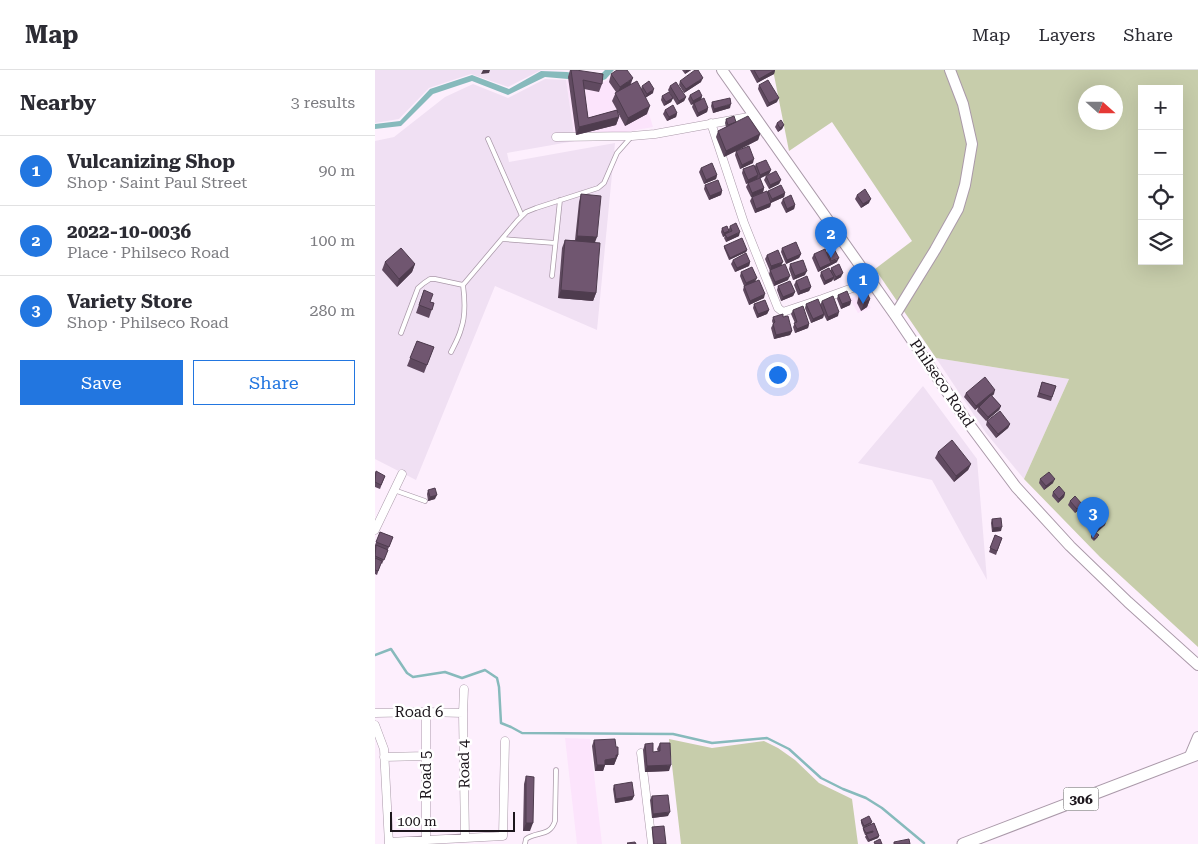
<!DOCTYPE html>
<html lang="en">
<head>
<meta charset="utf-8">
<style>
  :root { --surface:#fff; --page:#f7f7f7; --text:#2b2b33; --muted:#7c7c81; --line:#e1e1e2; --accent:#2276e0 }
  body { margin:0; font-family:"Roboto Serif",serif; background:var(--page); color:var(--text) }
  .controls { position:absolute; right:15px; top:15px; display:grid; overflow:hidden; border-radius:0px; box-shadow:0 5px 20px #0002 }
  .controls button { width:45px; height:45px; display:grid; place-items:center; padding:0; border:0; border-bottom:1px solid var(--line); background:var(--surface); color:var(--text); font:25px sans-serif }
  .compass { position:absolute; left:703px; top:15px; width:45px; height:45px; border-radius:50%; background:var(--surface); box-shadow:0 5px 20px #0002; rotate:111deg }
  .scale { position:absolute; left:15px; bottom:12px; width:125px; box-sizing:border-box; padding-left:5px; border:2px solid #1c161c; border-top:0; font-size:14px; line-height:18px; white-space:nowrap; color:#1c161c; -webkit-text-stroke:4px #fff; paint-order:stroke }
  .you { position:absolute; left:402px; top:304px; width:18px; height:18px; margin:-12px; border:4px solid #fff; border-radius:50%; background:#1a73e8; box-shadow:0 0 0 8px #1a73e833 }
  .badge { display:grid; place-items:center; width:32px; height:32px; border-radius:50%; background:var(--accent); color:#fff; font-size:16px; font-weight:700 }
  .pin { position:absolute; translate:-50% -41px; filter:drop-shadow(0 1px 2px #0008) }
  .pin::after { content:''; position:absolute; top:26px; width:18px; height:15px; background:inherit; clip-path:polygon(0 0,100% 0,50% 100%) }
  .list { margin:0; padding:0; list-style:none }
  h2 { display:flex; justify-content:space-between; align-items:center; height:65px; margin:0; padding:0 20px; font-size:21px }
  h2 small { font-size:16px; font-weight:400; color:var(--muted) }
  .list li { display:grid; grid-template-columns:32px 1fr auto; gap:15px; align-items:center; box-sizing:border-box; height:70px; padding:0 20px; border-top:1px solid var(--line) }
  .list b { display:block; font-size:19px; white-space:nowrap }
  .list p { margin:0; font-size:16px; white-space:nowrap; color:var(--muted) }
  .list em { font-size:16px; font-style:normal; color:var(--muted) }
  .actions { display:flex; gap:10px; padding:15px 20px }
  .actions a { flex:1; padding:11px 0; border:1px solid var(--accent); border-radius:0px; text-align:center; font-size:18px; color:var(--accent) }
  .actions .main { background:var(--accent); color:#fff }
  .icon { flex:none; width:28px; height:28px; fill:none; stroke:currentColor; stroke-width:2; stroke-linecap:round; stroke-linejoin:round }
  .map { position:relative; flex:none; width:823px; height:774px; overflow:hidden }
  header { display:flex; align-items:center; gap:30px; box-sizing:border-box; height:70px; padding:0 25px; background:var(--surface); border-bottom:1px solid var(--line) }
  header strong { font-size:24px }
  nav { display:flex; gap:28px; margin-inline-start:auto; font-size:18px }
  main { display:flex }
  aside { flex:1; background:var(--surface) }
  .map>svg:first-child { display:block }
  .built { fill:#fce4fc }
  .industrial { fill:#f0e0f3 }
  .green { fill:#c7cdab; fill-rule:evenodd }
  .water { fill:#87babc }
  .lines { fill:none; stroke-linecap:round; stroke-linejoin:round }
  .stream { stroke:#87babc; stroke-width:2.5 }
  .lane-casing { stroke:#aa99a9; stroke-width:5.5 }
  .street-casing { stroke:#aa99a9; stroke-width:9 }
  .secondary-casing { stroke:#aa99a9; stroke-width:12 }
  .primary-casing { stroke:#aa99a9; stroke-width:13 }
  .lane { stroke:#fff; stroke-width:4 }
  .street { stroke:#fff; stroke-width:8 }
  .secondary { stroke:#fff; stroke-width:10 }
  .primary { stroke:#fff; stroke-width:11 }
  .wall { fill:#604a60 }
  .shaded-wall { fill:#4e3c4e }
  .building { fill:#705670; stroke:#4e3c4e }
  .labels { text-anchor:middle; stroke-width:5; stroke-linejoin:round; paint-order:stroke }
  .shield { fill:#fff; stroke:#605c60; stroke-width:1 }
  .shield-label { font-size:14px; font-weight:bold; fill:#1c161c }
  .street-label { font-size:15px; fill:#1c161c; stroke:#fff }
</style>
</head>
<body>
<header>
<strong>Map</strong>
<nav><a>Map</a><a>Layers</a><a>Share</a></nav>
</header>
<main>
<aside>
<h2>Nearby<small>3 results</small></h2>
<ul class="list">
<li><span class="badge">1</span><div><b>Vulcanizing Shop</b><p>Shop · Saint Paul Street</p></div><em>90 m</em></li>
<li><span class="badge">2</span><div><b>2022-10-0036</b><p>Place · Philseco Road</p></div><em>100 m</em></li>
<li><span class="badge">3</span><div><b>Variety Store</b><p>Shop · Philseco Road</p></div><em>280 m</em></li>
</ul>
<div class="actions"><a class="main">Save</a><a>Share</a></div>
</aside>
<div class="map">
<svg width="823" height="774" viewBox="0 0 823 774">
  <rect width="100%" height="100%" fill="#fdeffd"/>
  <path class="built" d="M242,0H250L272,37L278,57L200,71L191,10L221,15L231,11Z
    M486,223L496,238L483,243L475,229Z
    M190,668L215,669L227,774H202Z"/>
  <path class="industrial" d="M0,0H166L133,17L96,4L54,18L24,49L0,53Z
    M170,9L191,10L200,71L132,83L134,92L240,73L222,260L120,216L41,410L0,389V71L19,67L70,27L98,14L133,28Z
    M561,288L694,309L649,409L611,363Z
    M548,316L602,389L612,510L557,410L483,393Z"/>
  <path class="green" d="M398,0H823V577L725,487L649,409L694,309L561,288L500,199L537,171L457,52L414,81ZM767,19H804V191H767ZM710,22H740V52H710Z
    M294,669L337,678L389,671L403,678L420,690L444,713L477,729L483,774H306Z"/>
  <path class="water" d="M230,0H239L231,9L219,14L193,9L170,7L133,25L97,11L58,24L26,56L0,59V54L25,51L55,19L97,5L134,19L166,1L192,2L217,7L227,3Z"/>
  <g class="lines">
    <path class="stream" d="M0,585L16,579L32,603L38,607L70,602L87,608L110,600L122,608L124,617L126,653L136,657L147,663L298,664L337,673L392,668L414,679L446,708L468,719L491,728L507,738L549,773"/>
    <defs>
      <path id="lane" d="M113,69L147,146
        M127,169L180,173
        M177,206L185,130
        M26,263L43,218L49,213L55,209H60L88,215L142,151L151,142L161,138L223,118L229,113L242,83L257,66
        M76,282C80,274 84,267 86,259C91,245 90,230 88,215
        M19,420L50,431
        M150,774L151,769C162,761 175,767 180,751L181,700"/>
      <path id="street" d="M336,53L369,153L403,238L408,242L447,229L497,211
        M181,67L257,66L280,64L379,46
        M0,460L27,404
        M89,619L88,643L90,768
        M51,642V769
        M0,643L51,642L88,643
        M0,655L9,679L14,774
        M266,683L277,774
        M9,687L51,686
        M14,772L128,766L130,671"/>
      <path id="secondary" d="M347,0L520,245L591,350L641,417L695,476L753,532L823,595
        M520,245L560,180L583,139L590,115L597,74L588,34L575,0
        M815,686L823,667"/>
      <path id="primary" d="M588,774L823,684"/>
    </defs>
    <use href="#lane" class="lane-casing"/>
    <use href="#street" class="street-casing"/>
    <use href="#secondary" class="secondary-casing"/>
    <use href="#primary" class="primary-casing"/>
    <use href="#lane" class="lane"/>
    <use href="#street" class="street"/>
    <use href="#secondary" class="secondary"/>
    <use href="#primary" class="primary"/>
  </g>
  <path class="wall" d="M195,0H201L227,14L224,22L209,19L213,48L242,40L237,31L241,22L234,12L236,4L255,15L266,19L267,16L278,23L270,28L272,44L250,56L242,41L244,47L241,55L201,65L193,7Z
    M307,0H316L310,4Z
    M375,0H400L399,4L382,13Z
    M305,11L326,12L309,23L304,15Z
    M384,15L402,32L392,37L383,19Z
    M295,16L311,27L309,31L302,35L293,20Z
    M315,25L327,26L326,30L333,38L332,42L322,47L317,37L318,34L316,35L313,29Z
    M287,26L298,28L296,32L289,36L286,30Z
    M337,32L355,38L338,43L336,36Z
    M290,40L302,43L301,47L292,51L288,44Z
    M351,49L361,52L385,64L383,70L362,81L378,93L365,99L360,85L361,81L349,87L341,67L343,61L351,57L350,53Z
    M402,53L409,55L407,59L403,62L400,57Z
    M381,94L396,100L394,104L385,108L389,118L388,122L392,123L393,121L410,123L409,127L396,133L395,137L380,143L375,131L377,127H376L371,117L373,113L371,114L367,103L368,99L380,96Z
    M326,98L342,105L341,109L329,114L324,102Z
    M391,106L406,110L404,114L394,119L389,110Z
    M330,115L347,121L346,125L334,130L329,119Z
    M206,124L220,172L221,223L218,231L183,228L187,178L190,170H200L204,132Z
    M482,125L494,133L486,138L480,129Z
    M408,129L420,135L419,139L411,143L406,133Z
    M355,156L364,166L351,172L349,168L350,166L348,167L346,162L347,158L354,159Z
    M349,176L372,180L371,182L354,190L349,178Z
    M407,178L426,184L424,188L411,194L406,182Z
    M453,180L462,192L443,202L437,188L439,184L452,183Z
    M392,185L407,195L413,210L399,216L394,204L395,200V201L390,189Z
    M358,190L375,192L374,196L360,202L356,194Z
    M10,192L40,194L37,202L22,217L7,200Z
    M415,194L430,205L418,210L414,199Z
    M456,198L466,207L459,211L458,209L457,211L449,215L445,206L446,202L456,200Z
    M366,202L380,212L389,228L374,235L368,220L369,216L365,206Z
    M421,211L436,217L434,221L423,225L419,215Z
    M403,216L420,222L418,226L406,231L402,220Z
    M49,220L55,232L59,233L54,248L41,243Z
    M463,225L476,231L475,235L466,239L462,229Z
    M484,225L495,229L492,237L486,241L482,233Z
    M447,231L463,246L452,251L449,245L448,248L436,253L430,238L431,234L445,235Z
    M379,234L394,240L392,244L382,248L378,238Z
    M418,240L434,254L433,258L420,263L418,257L420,253L416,244Z
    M398,247H408L417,261L415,265L399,269L396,258L398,254L397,251Z
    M42,271L59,277L49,303L32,296Z
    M667,312L681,316L676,331L662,327Z
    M591,323L619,324L617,326L626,336L624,340L611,351L602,341L603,337L600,340L589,327Z
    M612,351L635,354L633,358L621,368L611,355Z
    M563,382L596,394L593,400L579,412L560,388Z
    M0,402L10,406L5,419L0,417Z
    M665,409L678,413L669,420L664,413Z
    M53,420L60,429L53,431L52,424Z
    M678,422L690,423L689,427L683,433L677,426Z
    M695,431L707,434L706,438L700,443L693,435Z
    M617,449L626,461L617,462L616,453Z
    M731,451L730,455L721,463L723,467L719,471L716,468V466L721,462L716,456L717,452Z
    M5,462L18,467L7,494L6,493L2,505L0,504V475Z
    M620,465L627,468L621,485L614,482Z
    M219,670L241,677L243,685L239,695H230L228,701H220L217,676Z
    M285,673L294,701L270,702L268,680L270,674L278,682H283L282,679Z
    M151,706L155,761H148L149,714Z
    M239,715L259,726L257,730L240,733L238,719Z
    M277,726L293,746L277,748L275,730Z
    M486,750L497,752L496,754L490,757L499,753L504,766L503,768L493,772L490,767L491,765H490L488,760V758L486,753Z
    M277,757L291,774H278L277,759Z"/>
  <path class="shaded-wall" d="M108,0H115L114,3L106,4Z
    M311,0H316L310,4Z
    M400,0L399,4L382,13L384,9Z
    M258,8L255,16L242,25L245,17Z
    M328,8L326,12L309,23L311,19Z
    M279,19L278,23L270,28L272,24Z
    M327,26L326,30L319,33L318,34L316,35L318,31Z
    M311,27L309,31L302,35L304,31Z
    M298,28L296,32L289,36L291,32Z
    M404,28L402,32L392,37L394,33Z
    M356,34L355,38L338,43L339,39Z
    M275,36L272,44L250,56L253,48Z
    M333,38L332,42L322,47L323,43Z
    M302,43L301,47L292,51L294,47Z
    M244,47L241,55L201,65L204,57Z
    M409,55L407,59L403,62L405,58Z
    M385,64L383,70L349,87L351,81Z
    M379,89L378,93L365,99L367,95Z
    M396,100L394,104L384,109L385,105Z
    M342,105L341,109L329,114L331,110Z
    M383,105L382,109L371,114L373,110Z
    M406,110L404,114L394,119L395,115Z
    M389,118L388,122L376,127L377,123Z
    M347,121L346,125L334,130L335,126Z
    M410,123L409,127L395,133L397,129Z
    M496,129L494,133L486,138L488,134Z
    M396,133L395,137L380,143L381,139Z
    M420,135L419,139L411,143L412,139Z
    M354,161L353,165L350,164V166L348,167L349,163Z
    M365,162L364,166L351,172L352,168Z
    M202,166L222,167L219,175L200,173Z
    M372,180L371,182L354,190L355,188Z
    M426,184L424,188L411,194L412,190Z
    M464,188L462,192L443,202L445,198Z
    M375,192L374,196L360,202L362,198Z
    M408,192L406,196L395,201L396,196Z
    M40,194L37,202L22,217L24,209Z
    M432,201L430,205L418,210L420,206Z
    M468,203L466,207L459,211L461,207Z
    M415,206L413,210L399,216L400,212Z
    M459,207L457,211L449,215L450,211Z
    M382,208L380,212L370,217L371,213Z
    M436,217L434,221L423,225L425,221Z
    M186,220L221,223L218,231L183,228Z
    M420,222L418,226L406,231L408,227Z
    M390,224L389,228L374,235L375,231Z
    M495,229L492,237L486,241L489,233Z
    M476,231L475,235L466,239L467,234Z
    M394,240L392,244L382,248L383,244Z
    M464,242L463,246L452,251L453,247Z
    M449,244L448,248L436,253L438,249Z
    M434,254L433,258L420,263L422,259Z
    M417,261L415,265L399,269L401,265Z
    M620,320L619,324L600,340L601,336Z
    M626,336L624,340L611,351L613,347Z
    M635,354L633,358L621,368L623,364Z
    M596,394L593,400L579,412L581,406Z
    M680,409L678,413L669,420L671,416Z
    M690,423L689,427L683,433L684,429Z
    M62,425L60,429L53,431L55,427Z
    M707,434L706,438L700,443L702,439Z
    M731,451L730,455L721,463L723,459Z
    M627,457L626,461L617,462L618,458Z
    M241,685H243L239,695H230L228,701H220L222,695L230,690Z
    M296,695L294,701L270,702L272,696Z
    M259,726L257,730L240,733L241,729Z
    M295,742L293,746L277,748L278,744Z
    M151,753H158L155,761H148Z
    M504,766L503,768L493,772L494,770Z"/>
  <path class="building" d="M196,0H201L228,4L227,14L208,10L213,48L242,40L244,47L204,57Z
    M242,0H252L258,8L245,17L236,4Z
    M320,0H323L328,8L311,19L305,11Z
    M379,0H400L384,9Z
    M393,10L404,28L394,33L384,15Z
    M262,11L275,36L253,48L240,23Z
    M274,11L279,19L272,24L267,16Z
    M301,12L311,27L304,31L295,16Z
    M324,20L327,26L318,31L315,25Z
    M294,22L298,28L291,32L287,26Z
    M329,28L333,38L323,43L319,33Z
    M355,28L356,34L339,39L337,32Z
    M298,35L302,43L294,47L290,40Z
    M359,46L361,52L353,55L351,49Z
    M373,46L385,64L351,81L343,61Z
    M406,50L409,55L405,58L402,53Z
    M374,76L379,89L367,95L361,81Z
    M391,90L396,100L385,105L381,94Z
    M337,93L342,105L331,110L326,98Z
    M379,95L383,105L373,110L368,99Z
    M401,101L406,110L395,115L391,106Z
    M385,108L389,118L377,123L373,113Z
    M343,110L347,121L335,126L330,115Z
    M406,115L410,123L397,129L393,121Z
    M490,119L496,129L488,134L482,125Z
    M392,121L396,133L381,139L377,127Z
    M206,124L226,126L222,167L202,166Z
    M416,125L420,135L412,139L408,129Z
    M361,153L365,162L352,168L350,164L357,161L355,156Z
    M352,156L354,161L349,163L347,158Z
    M367,168L372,180L355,188L349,176Z
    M190,170L225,173L221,223L186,220Z
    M421,172L426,184L412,190L407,178Z
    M458,177L464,188L456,191L453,180Z
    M26,178L40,194L24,209L10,192Z
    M450,179L456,193L445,198L439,184Z
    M403,180L408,192L396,196L392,185Z
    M371,183L375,192L362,198L358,190Z
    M428,190L432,201L420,206L415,194Z
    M410,194L415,206L400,212L395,200Z
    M464,194L468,203L461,207L456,198Z
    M377,197L382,208L371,213L366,202Z
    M454,198L459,207L450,211L446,202Z
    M432,206L436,217L425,221L421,211Z
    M384,210L390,224L375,231L369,216Z
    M415,211L420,222L408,227L403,216Z
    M49,220L58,224L55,232L59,233L57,240L44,235Z
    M472,221L476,231L467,234L463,225Z
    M491,221L495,229L489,233L484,225Z
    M458,226L464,242L453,247L447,231Z
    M443,229L449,244L438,249L431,234Z
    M390,230L394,240L383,244L379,234Z
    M428,236L434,254L422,259L419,253L422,252L418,240Z
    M408,244V247L413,246L417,261L401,265L398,254L400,252L398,247Z
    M42,271L59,277L52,295L35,288Z
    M610,307L620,320L601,336L591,323Z
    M667,312L681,316L677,327L664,323Z
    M616,325L626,336L613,347L604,337Z
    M625,341L635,354L623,364L612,351Z
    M577,370L596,394L581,406L563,382Z
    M1,401L10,406L6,415L0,412Z
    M674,402L680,409L671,416L665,409Z
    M684,416L690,423L684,429L678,422Z
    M60,418L62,425L55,427L53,420Z
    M700,426L707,434L702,439L695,431Z
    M726,444L731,451L723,459L717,452Z
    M626,448L627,457L618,458L617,449Z
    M5,462L18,467L14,477L1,472Z
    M720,462L724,465L720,469L716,466Z
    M620,465L627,468L622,481L615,478Z
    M1,475L13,480L9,490L0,486Z
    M0,488L7,491L3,501L0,500Z
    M240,669L241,677H243V685H241V688L230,690V695H222L219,670Z
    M278,673V682L285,681V673H295L296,695L272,696L270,674Z
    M151,706L159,707L158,753H151Z
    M257,712L259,726L241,729L239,715Z
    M293,725L295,742L278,744L277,726Z
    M494,746L497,752L489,756L486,750Z
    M499,753L504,766L494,770L491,764L498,762V761L491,763L488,758Z
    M289,756L291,774H279L277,757Z
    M505,769L507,774H500L499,772Z
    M534,769L535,774H519V772Z
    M260,772L261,774H253L252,773Z"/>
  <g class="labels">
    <rect class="shield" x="688.5" y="717.5" width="35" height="23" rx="4"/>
    <g class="shield-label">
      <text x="706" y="734">306</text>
    </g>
    <g class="street-label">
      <text transform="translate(567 313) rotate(56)" y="5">Philseco Road</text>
      <text x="44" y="647">Road 6</text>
      <text transform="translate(89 694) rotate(-91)" y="5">Road 4</text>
      <text transform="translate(51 705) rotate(-90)" y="5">Road 5</text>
    </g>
  </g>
</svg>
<div class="controls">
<button>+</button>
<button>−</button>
<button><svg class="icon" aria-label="locate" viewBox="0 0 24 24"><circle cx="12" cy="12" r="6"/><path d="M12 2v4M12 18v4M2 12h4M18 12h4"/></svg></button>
<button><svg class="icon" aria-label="layers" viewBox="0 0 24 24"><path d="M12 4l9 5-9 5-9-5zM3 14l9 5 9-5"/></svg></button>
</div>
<svg class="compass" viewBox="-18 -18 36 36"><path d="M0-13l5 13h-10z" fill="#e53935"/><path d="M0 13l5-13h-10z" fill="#7c7c81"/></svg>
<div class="scale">100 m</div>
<div class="you"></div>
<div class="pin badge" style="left:488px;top:234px">1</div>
<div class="pin badge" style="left:456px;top:188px">2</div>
<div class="pin badge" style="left:718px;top:468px">3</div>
</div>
</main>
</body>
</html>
